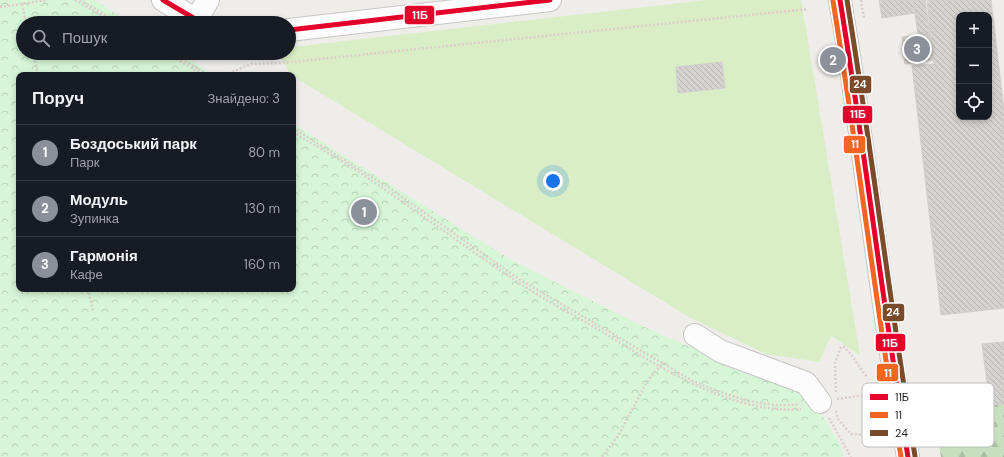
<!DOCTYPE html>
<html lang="uk">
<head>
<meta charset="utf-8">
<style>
  :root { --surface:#171b24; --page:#242831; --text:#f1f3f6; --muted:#9ea1a6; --line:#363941; --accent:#8c9099 }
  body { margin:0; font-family:"DM Sans",sans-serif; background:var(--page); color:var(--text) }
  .controls { position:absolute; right:12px; top:12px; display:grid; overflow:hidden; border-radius:8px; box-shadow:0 2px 6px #0003 }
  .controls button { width:36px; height:36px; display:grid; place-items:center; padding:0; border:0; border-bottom:1px solid var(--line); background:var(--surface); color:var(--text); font:20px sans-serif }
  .you { position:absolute; left:553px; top:181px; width:14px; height:14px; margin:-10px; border:3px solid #fff; border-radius:50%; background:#1a73e8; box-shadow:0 0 0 6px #1a73e833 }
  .badge { display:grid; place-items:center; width:26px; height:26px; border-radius:50%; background:var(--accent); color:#fff; font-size:13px; font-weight:700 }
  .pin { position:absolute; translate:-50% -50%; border:2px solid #fff; box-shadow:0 1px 4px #0006 }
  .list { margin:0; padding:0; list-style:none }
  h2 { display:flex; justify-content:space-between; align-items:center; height:52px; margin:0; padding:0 16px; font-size:17px }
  h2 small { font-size:13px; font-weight:400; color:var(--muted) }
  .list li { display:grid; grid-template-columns:26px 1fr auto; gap:12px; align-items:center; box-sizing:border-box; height:56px; padding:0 16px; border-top:1px solid var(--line) }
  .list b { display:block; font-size:15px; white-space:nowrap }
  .list p { margin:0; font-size:13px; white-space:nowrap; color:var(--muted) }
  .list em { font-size:13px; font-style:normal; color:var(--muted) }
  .icon { flex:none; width:22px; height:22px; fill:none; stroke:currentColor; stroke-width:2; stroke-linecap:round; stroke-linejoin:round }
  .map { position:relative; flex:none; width:1004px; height:457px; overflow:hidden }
  .search { position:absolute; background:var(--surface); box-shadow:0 2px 6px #0003; left:16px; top:16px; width:280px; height:44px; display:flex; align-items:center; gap:10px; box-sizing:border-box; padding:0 14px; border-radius:22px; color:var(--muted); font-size:15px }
  .panel { position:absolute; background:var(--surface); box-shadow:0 2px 6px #0003; left:16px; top:72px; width:280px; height:220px; border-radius:8px }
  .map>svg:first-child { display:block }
  .grass { fill:#d9eec6 }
  .forest { fill:url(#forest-firs) }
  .park { fill:url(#park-crowns) }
  .building { fill:url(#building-back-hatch); stroke:#d2ceca; fill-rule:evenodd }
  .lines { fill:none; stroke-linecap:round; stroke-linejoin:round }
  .minor-casing { stroke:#c7c6c5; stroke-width:24 }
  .path { stroke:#dcceca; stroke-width:2.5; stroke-dasharray:2 2; stroke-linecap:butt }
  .minor { stroke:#fcfcfc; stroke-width:22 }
  .bus-1-casing { stroke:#fff; stroke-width:8 }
  .bus-2-casing { stroke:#fff; stroke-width:8 }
  .bus-3-casing { stroke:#fff; stroke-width:8 }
  .bus-1 { stroke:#e4002b; stroke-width:5 }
  .bus-2 { stroke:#f26522; stroke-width:5 }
  .bus-3 { stroke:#7a4b2a; stroke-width:5 }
  .key { fill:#fff; stroke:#bcbcbc; stroke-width:1 }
  .key-label { font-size:11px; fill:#202020 }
  .line-badge { stroke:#fff; stroke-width:1.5 }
  .badge-label { font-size:11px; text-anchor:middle; font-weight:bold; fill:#fff }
</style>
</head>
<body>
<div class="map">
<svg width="1004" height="457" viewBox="0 0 1004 457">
  <defs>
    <pattern id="forest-firs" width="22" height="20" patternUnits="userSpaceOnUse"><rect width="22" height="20" fill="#c7dfbd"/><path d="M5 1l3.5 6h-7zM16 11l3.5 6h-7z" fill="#abbfa2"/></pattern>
    <pattern id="park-crowns" width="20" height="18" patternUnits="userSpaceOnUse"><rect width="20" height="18" fill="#d6f6d7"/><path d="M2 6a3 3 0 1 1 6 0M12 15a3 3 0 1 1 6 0" fill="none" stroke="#b7d3b8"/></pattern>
    <pattern id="building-back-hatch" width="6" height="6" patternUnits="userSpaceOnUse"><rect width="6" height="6" fill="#d5d3d0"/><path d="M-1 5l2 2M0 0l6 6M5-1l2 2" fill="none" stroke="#b7b5b2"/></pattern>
  </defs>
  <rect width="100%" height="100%" fill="#eeede9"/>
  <path class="grass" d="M707,0H801L860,355L831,336L819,362L766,354L689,317L291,75L279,55L283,53H289V49L292,47Z"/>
  <path class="forest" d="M1004,404V457H941L935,423L990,405Z"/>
  <path class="park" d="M0,0H94L131,23H23V53H179L214,75H19V289H293V124L513,261L640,325L683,344L790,383L819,410L840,444L843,457H0Z"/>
  <path class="building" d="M879,0H913L915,13L882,18Z
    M913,0H925L930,34L918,35Z
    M927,0H991L1004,110V308L941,315L912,66L934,64ZM959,15H989V117H959Z
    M930,34L933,60L905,64L902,37Z
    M722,62L725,88L678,93L676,67Z
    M1004,342V404L990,405L982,344Z"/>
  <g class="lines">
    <defs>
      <path id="minor" d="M163,0L196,20L202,23
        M840,0L849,55L891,354L908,457
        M196,20L208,0
        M289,30L550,0
        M695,335L720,351L806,383L820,402"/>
    </defs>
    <use href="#minor" class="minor-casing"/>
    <path class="path" d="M75,0L114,23
      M80,0L119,23
      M861,0L864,18
      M22,4L26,23
      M0,7L48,0
      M33,53L38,75
      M166,53L203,75
      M171,53L209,75
      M225,75L251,64L281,63L808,9
      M293,128L388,187L519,279L693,381C726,395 762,409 799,404
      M293,132C320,149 349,164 375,183C422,215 468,249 516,281C543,299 572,314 599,330C657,365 731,415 801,409
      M88,289L93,311
      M836,392L835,363L841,347H844C854,356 859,368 868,378
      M837,399L873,394
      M836,411L838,419L851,434L870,435
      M829,418L851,457
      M602,457L618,436L648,380L661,365"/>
    <use href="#minor" class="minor"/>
    <defs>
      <path id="bus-1" d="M163,0L202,23
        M840,0C865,152 883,305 908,457
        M289,30L550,0"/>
      <path id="bus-2" d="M833,1C858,153 876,305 901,457"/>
      <path id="bus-3" d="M847,0C872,152 890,304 915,456"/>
    </defs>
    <use href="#bus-1" class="bus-1-casing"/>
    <use href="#bus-2" class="bus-2-casing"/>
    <use href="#bus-3" class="bus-3-casing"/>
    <use href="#bus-1" class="bus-1"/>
    <use href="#bus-2" class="bus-2"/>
    <use href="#bus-3" class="bus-3"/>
  </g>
  <rect x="862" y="383" width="132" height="64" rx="6" class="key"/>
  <rect x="870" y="394" width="18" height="6" fill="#e4002b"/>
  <rect x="870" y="412" width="18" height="6" fill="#f26522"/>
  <rect x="870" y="430" width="18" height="6" fill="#7a4b2a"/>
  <g class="key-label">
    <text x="895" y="401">11Б</text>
    <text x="895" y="419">11</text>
    <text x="895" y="437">24</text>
  </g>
  <g class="line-badge">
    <rect x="404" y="5" width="31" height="20" rx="4" fill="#e4002b"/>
    <rect x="849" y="75" width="23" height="19" rx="4" fill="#7a4b2a"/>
    <rect x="842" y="105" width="31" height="19" rx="4" fill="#e4002b"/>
    <rect x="843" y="135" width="23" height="19" rx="4" fill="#f26522"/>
    <rect x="882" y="303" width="23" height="19" rx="4" fill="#7a4b2a"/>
    <rect x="875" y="333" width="31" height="19" rx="4" fill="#e4002b"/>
    <rect x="876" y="363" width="23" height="19" rx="4" fill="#f26522"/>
  </g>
  <g class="badge-label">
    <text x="420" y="19">11Б</text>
    <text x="860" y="88">24</text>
    <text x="858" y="118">11Б</text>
    <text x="855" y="148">11</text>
    <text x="893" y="316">24</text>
    <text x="890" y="347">11Б</text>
    <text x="888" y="377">11</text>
  </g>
</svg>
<div class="controls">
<button>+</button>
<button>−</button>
<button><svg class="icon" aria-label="locate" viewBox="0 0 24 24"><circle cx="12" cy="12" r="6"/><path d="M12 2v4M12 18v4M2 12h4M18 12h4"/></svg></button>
</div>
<div class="you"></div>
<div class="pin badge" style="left:364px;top:212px">1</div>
<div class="pin badge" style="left:833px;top:60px">2</div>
<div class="pin badge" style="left:917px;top:49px">3</div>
<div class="search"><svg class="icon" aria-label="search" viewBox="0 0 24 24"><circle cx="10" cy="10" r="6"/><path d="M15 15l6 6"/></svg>Пошук</div>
<section class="panel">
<h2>Поруч<small>Знайдено: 3</small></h2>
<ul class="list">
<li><span class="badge">1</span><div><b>Боздоський парк</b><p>Парк</p></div><em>80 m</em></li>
<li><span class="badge">2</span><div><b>Модуль</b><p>Зупинка</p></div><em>130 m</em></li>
<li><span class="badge">3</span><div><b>Гармонія</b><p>Кафе</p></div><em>160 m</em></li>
</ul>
</section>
</div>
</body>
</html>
